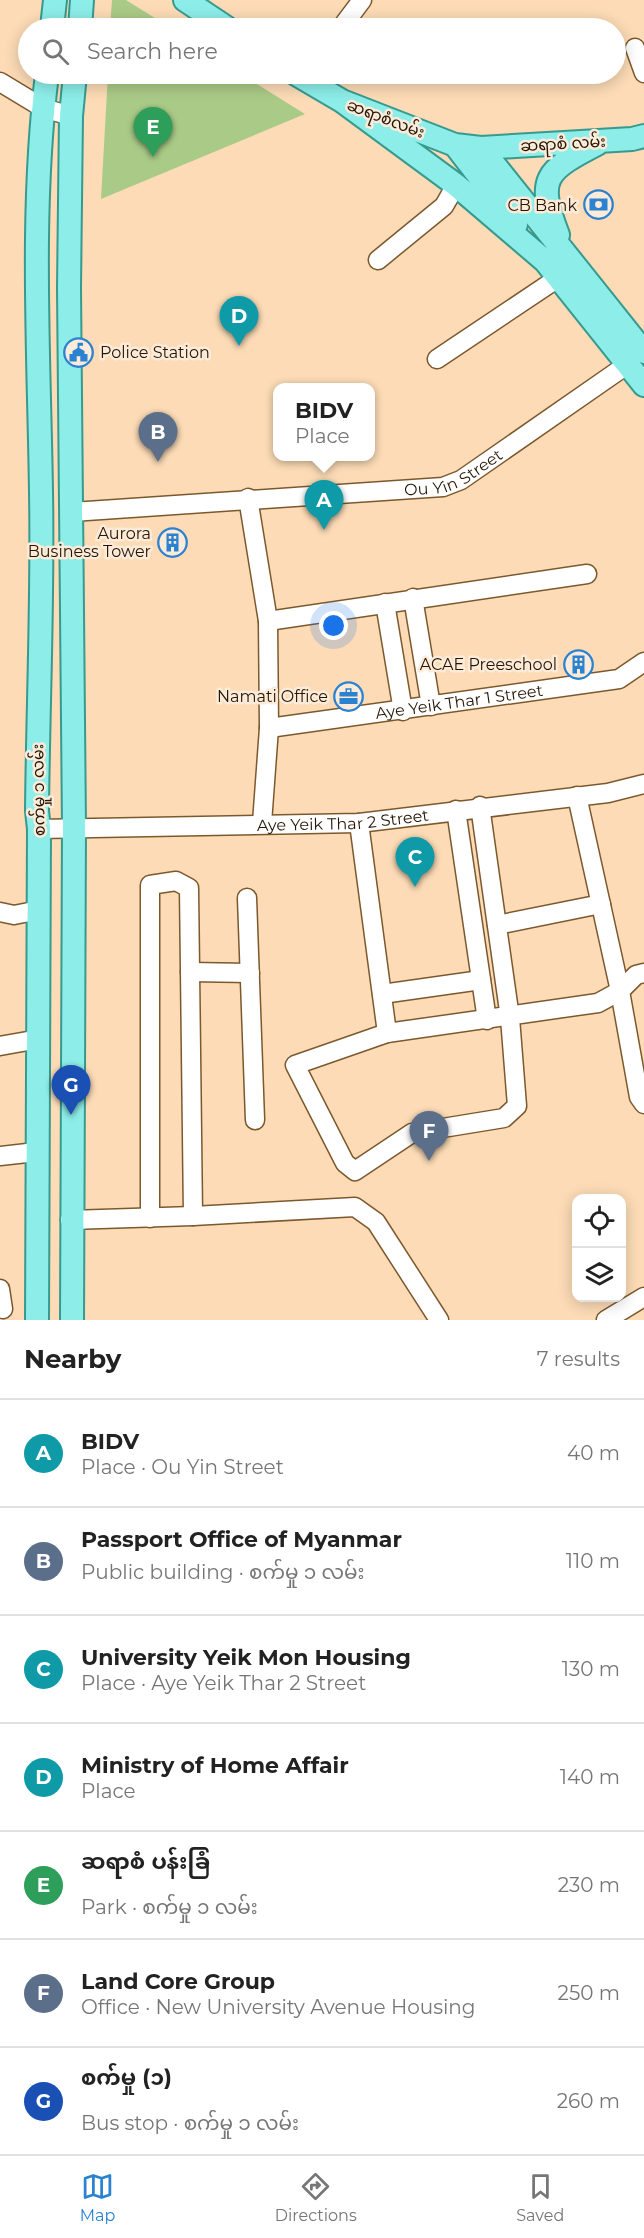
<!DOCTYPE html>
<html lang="en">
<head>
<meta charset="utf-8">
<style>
  :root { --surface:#fff; --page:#f2f2f2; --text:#222; --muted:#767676; --line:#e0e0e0; --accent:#2a82d0 }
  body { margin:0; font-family:Montserrat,"Noto Sans Myanmar",sans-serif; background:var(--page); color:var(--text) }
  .controls { position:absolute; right:18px; bottom:18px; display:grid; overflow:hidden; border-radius:12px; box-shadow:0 3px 15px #0003 }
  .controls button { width:54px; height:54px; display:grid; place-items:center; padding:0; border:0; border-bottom:2px solid var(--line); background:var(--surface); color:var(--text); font:30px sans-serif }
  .you { position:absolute; left:334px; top:626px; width:21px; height:21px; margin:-15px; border:4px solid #fff; border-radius:50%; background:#1a73e8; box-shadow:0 0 0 9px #1a73e833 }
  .badge { display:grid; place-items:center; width:39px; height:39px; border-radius:50%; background:var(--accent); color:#fff; font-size:20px; font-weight:700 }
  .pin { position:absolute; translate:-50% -50px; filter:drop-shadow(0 2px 3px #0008) }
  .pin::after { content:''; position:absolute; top:32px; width:21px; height:18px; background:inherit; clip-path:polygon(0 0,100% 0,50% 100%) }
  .popup { position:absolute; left:273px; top:383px; width:102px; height:78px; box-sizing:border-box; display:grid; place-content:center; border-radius:12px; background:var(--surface); filter:drop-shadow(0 2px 4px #0005); font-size:20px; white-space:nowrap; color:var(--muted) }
  .popup b { font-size:22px; color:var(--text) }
  .popup::after { content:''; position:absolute; left:50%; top:100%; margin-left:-12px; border:12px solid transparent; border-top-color:var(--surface) }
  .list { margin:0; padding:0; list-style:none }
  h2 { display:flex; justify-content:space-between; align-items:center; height:78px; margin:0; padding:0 24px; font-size:26px }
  h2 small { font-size:20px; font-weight:400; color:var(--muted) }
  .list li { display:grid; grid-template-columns:39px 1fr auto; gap:18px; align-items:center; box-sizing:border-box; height:108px; padding:0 24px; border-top:2px solid var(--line) }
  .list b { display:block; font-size:22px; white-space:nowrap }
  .list p { margin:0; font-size:20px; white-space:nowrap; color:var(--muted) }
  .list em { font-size:20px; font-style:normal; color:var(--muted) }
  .icon { flex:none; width:33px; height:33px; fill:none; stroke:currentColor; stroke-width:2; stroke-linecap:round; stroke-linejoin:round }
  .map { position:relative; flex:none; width:644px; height:1320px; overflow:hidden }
  .search { position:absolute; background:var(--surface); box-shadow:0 3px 15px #0003; left:18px; right:18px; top:18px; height:66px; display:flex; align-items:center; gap:15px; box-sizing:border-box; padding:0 21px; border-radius:33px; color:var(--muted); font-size:22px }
  .sheet { height:834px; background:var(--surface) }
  nav { display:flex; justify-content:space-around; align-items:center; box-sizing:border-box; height:84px; border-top:2px solid var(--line); background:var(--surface); font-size:16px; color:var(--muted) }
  nav a { display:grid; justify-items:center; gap:3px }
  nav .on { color:var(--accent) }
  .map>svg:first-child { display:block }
  .green { fill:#aacb87 }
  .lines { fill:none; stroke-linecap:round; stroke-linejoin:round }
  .minor-casing { stroke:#7c582d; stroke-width:21 }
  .major-casing { stroke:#379a8e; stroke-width:26 }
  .minor { stroke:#fff; stroke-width:18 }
  .major { stroke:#8dede8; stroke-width:22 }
  .labels { text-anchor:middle; stroke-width:5; stroke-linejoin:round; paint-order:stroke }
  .street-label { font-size:16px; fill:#241504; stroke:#fcebd9 }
  .poi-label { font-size:16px; fill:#241504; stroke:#fcebd9; text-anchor:end }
</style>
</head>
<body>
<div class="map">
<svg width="644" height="1320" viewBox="0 0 644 1320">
  <rect width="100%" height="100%" fill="#fcdbb6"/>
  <path class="green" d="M112,0H126L171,28H110Z
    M108,74H241L305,114L101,199Z"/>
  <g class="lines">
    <defs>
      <g id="minor">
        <path d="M341,28L362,0"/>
        <path d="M635,48L644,73"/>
        <path d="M0,82L43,108L71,116"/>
        <path d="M378,260L444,206L456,185"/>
        <path d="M437,359L558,278"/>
        <path d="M248,498L268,621L269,728L262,823"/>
        <path id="s1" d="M72,512L443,487L461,480L628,364"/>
        <path d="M413,598L431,706"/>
        <path d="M385,603L403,711"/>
        <path d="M268,621L587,574"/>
        <path id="s2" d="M269,728L619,679L644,662"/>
        <path d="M577,796L620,991L639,1097L644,1104"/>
        <path d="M480,806L510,1018L517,1106L504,1118L412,1133L355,1171L345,1163L295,1065L387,1033L598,1003L620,991L636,975L644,973"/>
        <path d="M456,810L487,1020"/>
        <path d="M359,823L387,1033"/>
        <path id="s3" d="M39,829L359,823L608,793L644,784"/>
        <path d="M247,898L255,1120"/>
        <path d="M0,912L14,915L39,910"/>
        <path d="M497,925L601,904"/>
        <path d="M190,972L250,973"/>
        <path d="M382,994L481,980"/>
        <path d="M0,1046L39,1039"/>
        <path d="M0,1156L36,1152"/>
        <path d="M150,1218V885L176,881L189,888L193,1216"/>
        <path d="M70,1220L193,1216L355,1207L376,1222L439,1320"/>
        <path d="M0,1289L3,1309"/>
        <path d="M606,1320L644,1297"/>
      </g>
      <path id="major" d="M185,0L227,28
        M52,28L55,0
        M80,28L82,0
        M296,74L342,101L455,145L481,148L632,139L644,136
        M342,101L456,185L545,261L644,385
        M455,145L516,224
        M481,148L644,352
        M558,235C536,178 545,171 597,144
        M37,1320L39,829L37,811C38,705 43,598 41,492C39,353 30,212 47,74
        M72,1320L74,828L69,288L71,116L75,74"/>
    </defs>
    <use href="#minor" class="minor-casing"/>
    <use href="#major" class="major-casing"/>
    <use href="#minor" class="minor"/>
    <use href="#major" class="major"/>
  </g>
  <defs>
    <symbol id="bank-ring" viewBox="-11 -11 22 22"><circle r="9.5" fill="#fcebd9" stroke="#2a82d0" stroke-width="1.5"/><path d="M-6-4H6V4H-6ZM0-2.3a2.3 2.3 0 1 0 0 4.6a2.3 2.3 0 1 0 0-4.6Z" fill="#2a82d0"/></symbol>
    <symbol id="civic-ring" viewBox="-11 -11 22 22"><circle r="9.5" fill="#fcebd9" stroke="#2a82d0" stroke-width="1.5"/><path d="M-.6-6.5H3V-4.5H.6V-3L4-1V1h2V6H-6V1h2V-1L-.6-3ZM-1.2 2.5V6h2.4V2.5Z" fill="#2a82d0"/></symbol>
    <symbol id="building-ring" viewBox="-11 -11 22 22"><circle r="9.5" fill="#fcebd9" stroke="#2a82d0" stroke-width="1.5"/><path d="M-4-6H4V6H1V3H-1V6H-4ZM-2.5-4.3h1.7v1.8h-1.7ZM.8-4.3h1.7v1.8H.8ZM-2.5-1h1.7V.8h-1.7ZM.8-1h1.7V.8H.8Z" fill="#2a82d0"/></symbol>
    <symbol id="office-ring" viewBox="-11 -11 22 22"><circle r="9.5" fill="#fcebd9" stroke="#2a82d0" stroke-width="1.5"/><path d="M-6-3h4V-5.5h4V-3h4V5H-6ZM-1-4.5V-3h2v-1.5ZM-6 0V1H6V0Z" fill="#2a82d0"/></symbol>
  </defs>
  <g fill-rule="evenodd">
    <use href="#bank-ring" x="582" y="188" width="33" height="33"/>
    <use href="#civic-ring" x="62" y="336" width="33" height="33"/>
    <use href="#building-ring" x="156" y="526" width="33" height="33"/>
    <use href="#building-ring" x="562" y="648" width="33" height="33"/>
    <use href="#office-ring" x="332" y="680" width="33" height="33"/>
  </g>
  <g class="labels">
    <g class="street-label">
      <text transform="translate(386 118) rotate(21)" y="6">ဆရာစံလမ်း</text>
      <text transform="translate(563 143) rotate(-3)" y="6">ဆရာစံ လမ်း</text>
      <text dy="6" stroke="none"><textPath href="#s1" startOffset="386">Ou Yin Street</textPath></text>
      <text dy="6" stroke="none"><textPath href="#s2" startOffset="192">Aye Yeik Thar 1 Street</textPath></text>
      <text transform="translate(38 790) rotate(-91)" y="6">စက်မှု ၁ လမ်း</text>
      <text dy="6" stroke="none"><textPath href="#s3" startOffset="304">Aye Yeik Thar 2 Street</textPath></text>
    </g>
    <g class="poi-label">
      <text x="577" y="211">CB Bank</text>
      <text x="100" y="358" text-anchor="start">Police Station</text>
      <text x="151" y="539">Aurora<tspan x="151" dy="18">Business Tower</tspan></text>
      <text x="557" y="670">ACAE Preeschool</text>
      <text x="328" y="702">Namati Office</text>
    </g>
  </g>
</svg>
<div class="controls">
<button><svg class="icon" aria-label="locate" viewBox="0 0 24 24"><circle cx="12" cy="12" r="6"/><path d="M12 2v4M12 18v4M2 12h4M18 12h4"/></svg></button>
<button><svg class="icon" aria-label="layers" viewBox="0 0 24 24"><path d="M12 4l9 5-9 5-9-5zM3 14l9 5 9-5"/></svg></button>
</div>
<div class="you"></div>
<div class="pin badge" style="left:324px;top:530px;background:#0f9aa8">A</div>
<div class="popup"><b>BIDV</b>Place</div>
<div class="pin badge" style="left:158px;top:462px;background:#5c6f8a">B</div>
<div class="pin badge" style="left:415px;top:887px;background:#0f9aa8">C</div>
<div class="pin badge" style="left:239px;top:346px;background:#0f9aa8">D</div>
<div class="pin badge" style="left:153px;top:157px;background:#2e9e5b">E</div>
<div class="pin badge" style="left:429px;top:1161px;background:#5c6f8a">F</div>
<div class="pin badge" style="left:71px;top:1115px;background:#1a4fb4">G</div>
<div class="search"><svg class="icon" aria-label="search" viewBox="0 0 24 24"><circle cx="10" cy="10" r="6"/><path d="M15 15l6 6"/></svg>Search here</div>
</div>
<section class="sheet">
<h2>Nearby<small>7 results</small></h2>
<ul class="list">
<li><span class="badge" style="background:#0f9aa8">A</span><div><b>BIDV</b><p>Place · Ou Yin Street</p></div><em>40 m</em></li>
<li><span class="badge" style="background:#5c6f8a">B</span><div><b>Passport Office of Myanmar</b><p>Public building · စက်မှု ၁ လမ်း</p></div><em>110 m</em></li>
<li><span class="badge" style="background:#0f9aa8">C</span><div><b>University Yeik Mon Housing</b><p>Place · Aye Yeik Thar 2 Street</p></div><em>130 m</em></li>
<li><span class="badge" style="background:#0f9aa8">D</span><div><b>Ministry of Home Affair</b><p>Place</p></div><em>140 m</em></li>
<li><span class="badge" style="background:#2e9e5b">E</span><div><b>ဆရာစံ ပန်းခြံ</b><p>Park · စက်မှု ၁ လမ်း</p></div><em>230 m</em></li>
<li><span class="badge" style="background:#5c6f8a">F</span><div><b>Land Core Group</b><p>Office · New University Avenue Housing</p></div><em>250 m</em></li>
<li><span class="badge" style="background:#1a4fb4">G</span><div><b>စက်မှု (၁)</b><p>Bus stop · စက်မှု ၁ လမ်း</p></div><em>260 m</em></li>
</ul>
</section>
<nav>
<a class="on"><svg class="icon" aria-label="map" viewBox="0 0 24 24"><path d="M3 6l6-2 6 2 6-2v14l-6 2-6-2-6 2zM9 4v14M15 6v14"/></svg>Map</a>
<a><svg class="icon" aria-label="directions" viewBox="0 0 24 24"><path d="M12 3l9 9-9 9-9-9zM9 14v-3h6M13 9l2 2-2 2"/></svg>Directions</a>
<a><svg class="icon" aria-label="saved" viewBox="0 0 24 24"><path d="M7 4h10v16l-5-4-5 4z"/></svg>Saved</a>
</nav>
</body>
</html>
